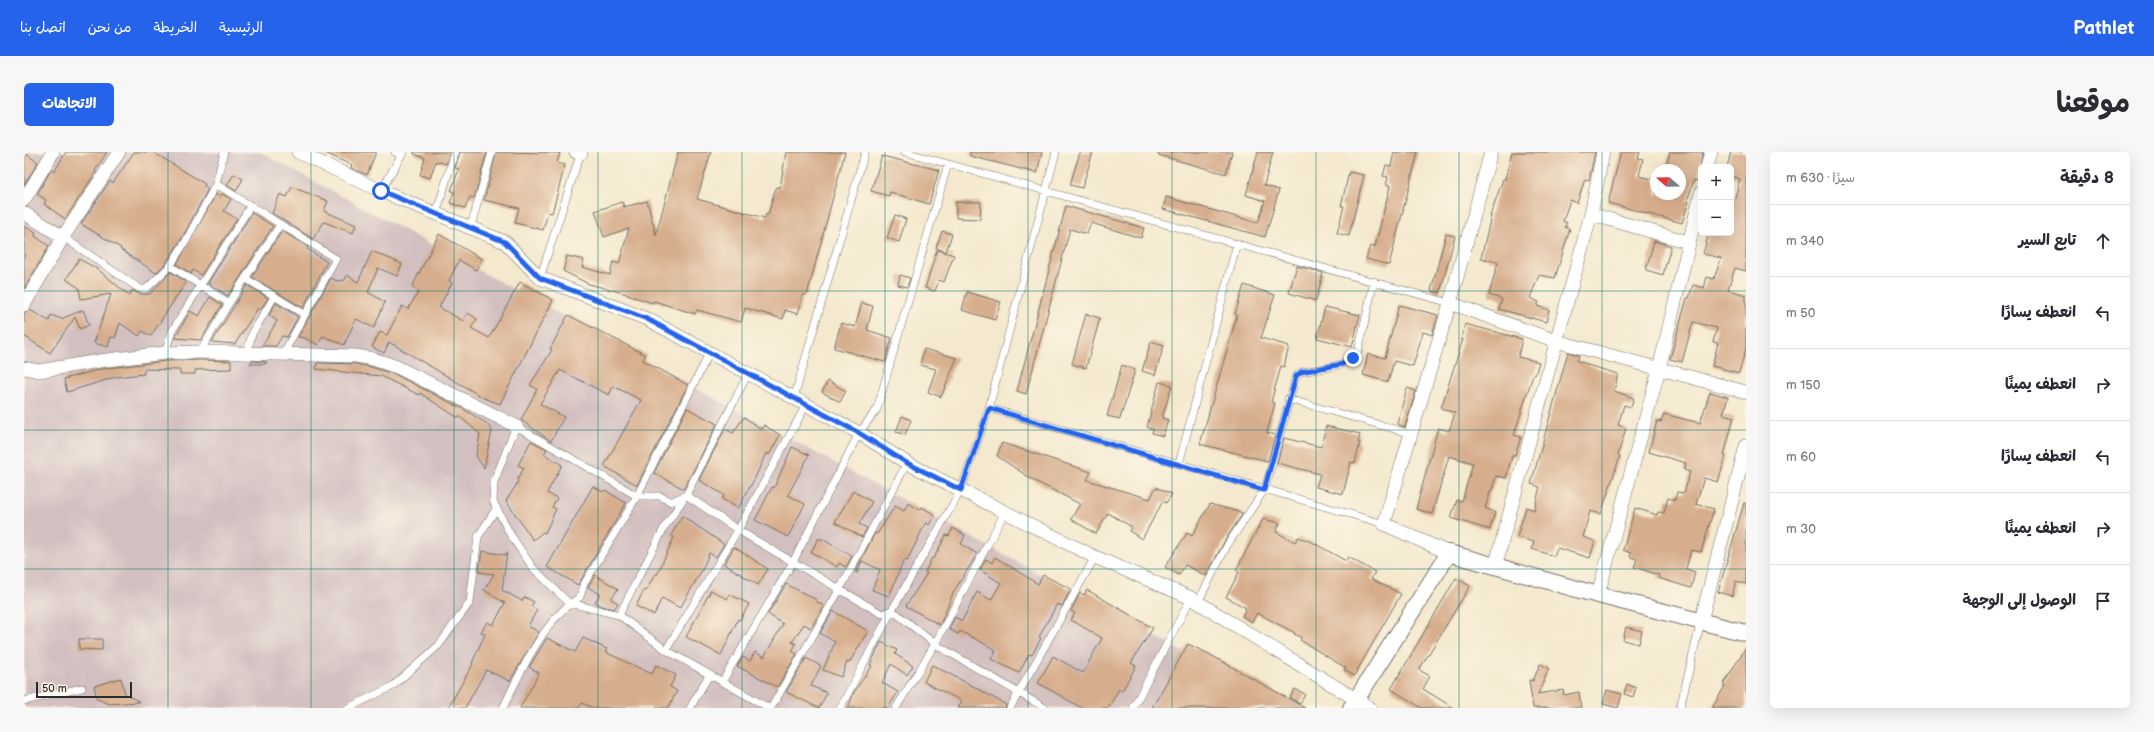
<!DOCTYPE html>
<html lang="ar">
<head>
<meta charset="utf-8">
<style>
  :root { --surface:#fff; --page:#f7f7f7; --text:#2b2b33; --muted:#7c7c81; --line:#e1e1e2; --accent:#2563eb }
  body { margin:0; font-family:"Balsamiq Sans","Playpen Sans Arabic",sans-serif; background:var(--page); color:var(--text); direction:rtl }
  .controls { position:absolute; right:12px; top:12px; display:grid; overflow:hidden; border-radius:6px; box-shadow:0 4px 16px #0002 }
  .controls button { width:36px; height:36px; display:grid; place-items:center; padding:0; border:0; border-bottom:1px solid var(--line); background:var(--surface); color:var(--text); font:20px sans-serif }
  .compass { position:absolute; left:1626px; top:12px; width:36px; height:36px; border-radius:50%; background:var(--surface); box-shadow:0 4px 16px #0002; rotate:290deg }
  .scale { position:absolute; left:12px; bottom:10px; width:96px; box-sizing:border-box; padding-left:4px; border:2px solid #2b2b2b; border-top:0; font-size:11px; line-height:14px; white-space:nowrap; color:#2b2b2b; -webkit-text-stroke:3px #fcf5e5; paint-order:stroke }
  .stop { position:absolute; width:12px; height:12px; margin:-9px; border:3px solid #2563eb; border-radius:50%; background:#fff }
  .stop.end { background:#2563eb; border-color:#fff; box-shadow:0 1px 4px #0008 }
  .list { margin:0; padding:0; list-style:none }
  h2 { display:flex; justify-content:space-between; align-items:center; height:52px; margin:0; padding:0 16px; font-size:17px }
  h2 small { font-size:13px; font-weight:400; color:var(--muted) }
  .list li { display:grid; grid-template-columns:26px 1fr auto; gap:12px; align-items:center; box-sizing:border-box; height:72px; padding:0 16px; border-top:1px solid var(--line) }
  .list b { display:block; font-size:15px; white-space:nowrap }
  .list em { font-size:13px; font-style:normal; color:var(--muted) }
  .icon { flex:none; width:22px; height:22px; fill:none; stroke:currentColor; stroke-width:2; stroke-linecap:round; stroke-linejoin:round }
  .map { position:relative; flex:none; width:1722px; height:556px; overflow:hidden; direction:ltr; border-radius:6px }
  header { display:flex; align-items:center; gap:24px; box-sizing:border-box; height:56px; padding:0 20px; background:var(--accent); color:#fff }
  header strong { font-size:19px }
  nav { display:flex; gap:22px; margin-inline-start:auto; font-size:14px }
  .intro { display:flex; align-items:center; justify-content:space-between; box-sizing:border-box; height:96px; padding:0 24px }
  h1 { margin:0; font-size:28px }
  .button { padding:10px 18px; border-radius:6px; background:var(--accent); color:#fff; font-size:14px; font-weight:700 }
  main { display:flex; gap:24px; padding:0 24px }
  aside { flex:1; background:var(--surface); border-radius:6px; box-shadow:0 4px 16px #0002 }
  .map>svg:first-child { display:block }
  .industrial { fill:#d2bfc0 }
  .building { fill:#d7ae8d }
  .lines { fill:none; stroke-linecap:round; stroke-linejoin:round }
  .service-casing { stroke:#716e64; stroke-width:8 }
  .minor-casing { stroke:#716e64; stroke-width:14 }
  .tertiary-casing { stroke:#716e64; stroke-width:18 }
  .service { stroke:#fff; stroke-width:7 }
  .minor { stroke:#fff; stroke-width:13 }
  .tertiary { stroke:#fff; stroke-width:16 }
  .route { stroke:#2563eb; stroke-width:5 }
  .grid { fill:none; stroke:#0f766e; stroke-width:1; stroke-opacity:0.55 }
</style>
</head>
<body>
<header>
<strong>Pathlet</strong>
<nav><a>الرئيسية</a><a>الخريطة</a><a>من نحن</a><a>اتصل بنا</a></nav>
</header>
<div class="intro"><h1>موقعنا</h1><a class="button">الاتجاهات</a></div>
<main>
<aside>
<h2>8 دقيقة<small>سيرًا · 630 m</small></h2>
<ul class="list">
<li><svg class="icon" aria-label="ahead" viewBox="0 0 24 24"><path d="M12 20V5M6 11l6-6 6 6"/></svg><div><b>تابع السير</b></div><em>340 m</em></li>
<li><svg class="icon" aria-label="left" viewBox="0 0 24 24"><path d="M17 20v-9H6M10 6l-5 5 5 5"/></svg><div><b>انعطف يسارًا</b></div><em>50 m</em></li>
<li><svg class="icon" aria-label="right" viewBox="0 0 24 24"><path d="M7 20v-9h11M14 6l5 5-5 5"/></svg><div><b>انعطف يمينًا</b></div><em>150 m</em></li>
<li><svg class="icon" aria-label="left" viewBox="0 0 24 24"><path d="M17 20v-9H6M10 6l-5 5 5 5"/></svg><div><b>انعطف يسارًا</b></div><em>60 m</em></li>
<li><svg class="icon" aria-label="right" viewBox="0 0 24 24"><path d="M7 20v-9h11M14 6l5 5-5 5"/></svg><div><b>انعطف يمينًا</b></div><em>30 m</em></li>
<li><svg class="icon" aria-label="arrive" viewBox="0 0 24 24"><path d="M6 21V4h12l-3 4 3 4H6"/></svg><div><b>الوصول إلى الوجهة</b></div></li>
</ul>
</aside>
<div class="map">
<svg width="1722" height="556" viewBox="0 0 1722 556">
  <rect width="100%" height="100%" fill="#fcf5e5"/>
  <filter id="ink" filterUnits="userSpaceOnUse"><feTurbulence type="fractalNoise" baseFrequency=".025" numOctaves="2"/><feDisplacementMap in="SourceGraphic" scale="8" xChannelSelector="R" yChannelSelector="G"/><feConvolveMatrix kernelMatrix="1 2 1 2 8 2 1 2 1" color-interpolation-filters="sRGB"/></filter>
  <filter id="wash" filterUnits="userSpaceOnUse"><feTurbulence type="fractalNoise" baseFrequency=".012" numOctaves="4" result="noise"/><feDisplacementMap in="SourceGraphic" scale="16" xChannelSelector="R" yChannelSelector="G"/><feGaussianBlur stdDeviation="0.9" result="paint"/><feColorMatrix in="noise" values="0 0 0 0 0 0 0 0 0 0 0 0 0 0 0 0 0 1.4 0 .05"/><feComposite in="paint" operator="in"/></filter>
  <g filter="url(#wash)">
    <rect width="100%" height="100%" fill="#f4e9ce"/>
    <path class="industrial" d="M0,0H236L1263,556H0Z"/>
    <g id="blocks">
      <path class="building" d="M42,0H83L71,19L72,20L41,67L20,52L22,48L13,42L27,18L30,20Z
        M110,0H129L181,32L180,34L184,37L158,86L142,111L132,121L96,97L97,96L57,72L86,29L89,31Z
        M299,0H352L343,23L327,16L328,13Z
        M390,0H426L422,12L412,9L406,26L396,23L401,6L390,2Z
        M436,0H463L450,46L446,45L441,56L426,51L430,40L427,39L435,17L431,16Z
        M473,0L536,1L533,11L541,13L528,61L524,60L519,78L491,71L495,56L460,48Z
        M654,0H687L673,47L741,66L742,62L744,63L750,41L753,35L756,36L762,0H821L783,143L779,142L774,162L761,158L759,167L721,156L717,170L673,158L671,162L630,149L629,151L603,143V142L565,132L539,119L543,104L560,108L558,115L586,123L589,110L595,112L605,76L580,85L571,59L598,50L600,55L623,49L632,83Z
        M946,0H1018L1013,21L946,4Z
        M1056,0H1069L1058,36L1046,33Z
        M1134,0H1208L1202,22L1134,3Z
        M1234,0H1249L1240,33L1255,38L1241,85L1139,57L1142,45L1234,71L1241,49L1222,43Z
        M1370,0H1394L1365,113L1342,107L1346,94L1351,95L1366,34L1362,33L1364,25L1359,24L1362,13L1367,14Z
        M1488,0H1571L1565,28L1561,27L1553,51L1546,48L1539,69L1543,71L1541,75L1546,77L1531,126L1515,123L1506,146L1515,150L1513,154L1525,158L1522,170L1475,157L1478,147L1465,143L1474,110L1457,106L1467,64H1466L1479,27H1481Z
        M1597,0H1616L1614,6L1619,7L1615,24L1632,28V42H1656L1659,25H1656V18H1641L1646,0H1679L1673,29L1670,28L1663,49H1665L1658,71L1584,51Z
        M1707,0H1722V119L1711,116L1704,138L1722,143V196L1715,221L1688,214L1694,191L1689,190L1693,176L1669,170L1658,210L1646,207L1663,146H1665L1669,133L1680,136L1683,125L1690,127L1697,106L1679,102L1685,81H1707V60L1716,27L1707,24V15H1703Z
        M0,1L14,10L0,33Z
        M858,4L915,18L905,52L866,40L865,44L847,39Z
        M1325,20L1340,23L1325,84L1313,81L1320,54H1317Z
        M210,22L219,27L212,39L203,33Z
        M268,35L304,49L300,59L332,73L329,81L300,70L289,87L248,61L256,42L263,45Z
        M192,42L196,45L198,42L207,47L200,59L213,67L177,123L169,118L167,122L153,112Z
        M932,50H957L956,67L932,66Z
        M1042,54L1120,76L1117,86L1067,71L1063,82L1046,77L1002,242L993,239Z
        M228,61L249,74L204,144L184,131Z
        M871,63L882,67L875,90L863,86Z
        M0,74L12,81L11,84L25,94L0,137Z
        M258,79L284,95L283,97L303,110L279,156L228,125Z
        M918,79L928,82L922,100L912,96Z
        M415,82L458,107L452,118L435,108L425,129L428,131L415,155L439,169L444,161L453,167L447,176L465,186L496,130L529,148L476,252L460,246L365,190L360,201L348,195L356,180L363,183L378,154L384,157L395,139L388,135Z
        M1422,82L1431,84L1416,141L1407,139Z
        M1630,89L1647,94L1639,123L1622,118Z
        M913,98L930,103L920,130L915,128L911,139L901,136Z
        M348,99L378,112L373,124L354,116L344,140L361,150L350,176L332,167L320,193L299,184L294,193L281,186L274,185L307,126L313,129L321,128L323,123L334,130Z
        M55,107L72,116L106,144L108,138L116,142H126L147,120L162,130L127,184L118,179L115,184L96,171L91,186L87,185L84,195L70,191L87,142L57,147L55,136L42,127Z
        M1273,114L1299,121L1292,149L1265,141Z
        M876,123L886,126L883,135L874,133Z
        M223,133L244,146L236,158L234,156L211,192L188,190Z
        M1220,133L1251,143L1237,186L1265,194L1260,215L1257,214L1247,250L1251,251L1243,281L1251,283L1244,309L1176,292L1213,163L1211,162Z
        M943,140L977,150L971,168L938,158Z
        M186,145L198,153L177,188L151,186L166,159L175,164Z
        M252,151L274,165L263,185L258,184L252,194H238L253,169L245,163Z
        M838,151L849,154L843,178L868,186L861,210L810,196L817,171L831,175Z
        M1375,153L1414,163L1408,183L1399,180L1389,214L1370,209L1364,230L1339,223L1344,202L1361,206Z
        M1301,155L1336,163L1328,195L1293,186Z
        M6,158L25,169L27,163L37,167L59,158L65,173L56,177L51,165L26,201L0,184V161Z
        M1062,162L1076,166L1062,216L1048,212Z
        M544,163L622,203L619,208L664,233L613,333L580,314L617,248L589,234L585,243L536,218L516,252L540,265L527,289L497,268L513,237L506,233L528,198L526,197Z
        M1441,172L1498,187L1494,205L1515,210L1511,223H1509L1490,283L1497,285L1491,304H1488L1482,326L1472,324L1468,338H1467L1461,356L1471,360L1466,378L1427,366L1433,348L1438,349L1449,311L1425,304L1408,362L1392,357L1414,276L1425,279L1431,261L1417,256L1439,187H1437Z
        M1127,189L1140,193L1131,223L1118,219Z
        M900,197L933,206L917,245L904,240L912,217L896,213Z
        M1544,200L1555,203L1553,209L1564,212L1563,213L1594,222L1590,239L1610,246L1607,255L1600,253L1594,273L1602,276L1594,303L1596,304L1577,362L1566,359L1559,385L1571,389L1566,406L1533,396L1530,404L1508,397L1510,390L1493,385L1502,355L1510,358L1516,335L1507,332Z
        M176,208L207,209V217L171,218V222H156V218L120,217V222L92,225L43,240L40,227L77,217L142,209Z
        M228,209L243,210L241,212H226Z
        M293,211L331,212L347,215L370,222L441,258L462,271L468,278L460,316L452,304L456,282L435,264L434,266L396,241L395,243L357,224L292,217Z
        M1098,213L1111,218L1096,267L1083,264Z
        M804,229L822,239L816,250L798,240Z
        M1135,230L1148,233L1138,266L1144,268L1139,284L1128,281L1129,277L1123,275Z
        M1383,236L1392,239L1381,275L1373,272Z
        M1686,240L1704,245L1699,262L1710,265L1700,303L1702,304L1694,330L1680,326L1672,352L1690,357L1677,400L1667,398L1662,417L1671,420L1667,436L1634,426L1635,423L1610,415L1613,407L1606,405L1607,401L1599,398L1611,356L1633,363L1634,360L1640,361L1644,346L1651,348L1653,340L1660,341L1666,320L1660,318L1662,311L1625,300L1633,269L1637,270L1640,262L1676,271Z
        M663,256L693,272L660,337L630,321Z
        M878,264L887,268L881,283L872,280Z
        M720,265L737,277L740,273L756,283L745,303L742,301L731,326L714,356L698,347L700,343L675,328L701,277L709,281Z
        M1302,274L1336,282L1334,291H1336L1331,311L1327,310L1319,342L1292,335L1296,322L1253,311L1260,286L1297,295Z
        M507,289L523,297L520,302L538,313L523,341L533,346L528,355L532,357L521,381L519,380L509,388L482,349L493,332L494,326L500,316L494,313Z
        M978,291L1067,320L1063,328L1126,347L1132,335L1148,342L1142,351L1139,349L1118,387L1105,379L1108,375L1084,361L1072,382L1047,367L1056,352L1009,328L973,304Z
        M768,295L785,303L764,343L781,352L764,385L731,368L748,335L750,336Z
        M569,334L579,340L581,338L602,351L554,433L523,415Z
        M829,339L848,350L835,372L843,376L838,385L811,370Z
        M884,351L896,358L898,355L911,363L905,373L902,370L883,409L880,408L865,444L848,438L856,418L838,409L833,421L831,420L851,381L853,382L871,354L880,359Z
        M1720,351L1722,352V432L1712,429L1708,444L1694,440Z
        M1186,352L1219,361L1200,390L1182,424L1161,413L1155,423L1141,415L1163,381L1168,384Z
        M658,364L700,392L692,405L685,401L678,418L656,456L638,446L630,463L612,454L620,438L622,439L631,422L633,423L650,385L647,383Z
        M1239,367L1256,371L1252,380L1271,390L1274,385L1288,390L1322,409L1324,405L1351,420L1347,427L1377,442L1330,524L1320,518L1322,516L1276,488L1278,486L1270,482L1271,481L1233,461L1228,470L1218,464L1222,456L1202,445L1215,420L1212,418Z
        M929,376L941,383L937,392L953,402L929,441L916,473L882,454L903,421L901,420L908,406H910L922,383L925,384Z
        M794,387H798L828,404L822,415L815,411L813,415L787,400Z
        M710,395L744,417L734,433L700,412Z
        M458,399L481,403L483,400L478,438L498,449L501,445L510,450L507,454L513,458L504,474L515,480L486,529L462,518L441,556H424L449,512L448,511L461,482L457,480L463,470L469,473L481,451L460,438L470,422L455,420Z
        M971,405L1014,432L1019,423L1047,437L1038,454L1033,452L1015,485L1017,486L1008,503L1005,502L995,521L967,507L972,498L936,479L934,482L925,477L931,465L938,469L953,440L967,448L977,431L956,418L962,407L968,411Z
        M571,423L594,437L587,447L594,451L590,457L578,454L571,450L576,442L564,435Z
        M1432,426L1446,434L1395,518L1406,524L1399,537L1430,556H1398L1367,537Z
        M762,432L793,448L792,449L800,454L787,476L780,472L768,490L772,492L768,499L773,502L753,535L713,514L719,505L726,509L731,500L740,505L759,472L744,462Z
        M687,438L703,447L705,442L725,452L716,468L714,467L697,503L662,485Z
        M1063,438L1129,476L1107,511L1112,514L1098,539L1095,537L1084,556H1058L1014,531L1029,504L1059,521L1078,486L1047,468L1051,461L1047,459L1056,441L1060,443Z
        M809,459L844,479L825,511L823,510L817,525L799,518L811,490L796,481Z
        M1602,475L1618,479L1615,492L1599,488Z
        M523,486L551,500L559,486L583,497L581,500L628,522L632,513L652,523L646,535L653,539L644,556H569L558,551L555,556H496L515,521L505,515Z
        M55,487H78V498L55,497Z
        M857,490L873,498L871,502L889,514L883,523L867,512L858,531L874,540L864,556H824L830,540L848,514L846,513Z
        M1164,492L1185,502L1281,556H1128Z
        M1722,495V556H1688L1701,534L1699,533Z
        M782,506L797,514L787,534L803,541L795,556L762,540Z
        M1516,512L1525,516L1514,542L1539,538L1540,543L1555,540L1557,556H1509L1505,528L1509,529Z
        M908,513L951,535L982,553L981,556H934L938,549L900,530Z
        M97,526L101,542L116,550L85,552L73,547L70,534Z
        M1603,532L1612,536L1609,545L1600,542Z
        M1271,537L1281,542L1276,552L1266,546Z
        M1583,538L1598,542L1594,556L1579,552Z"/>
    </g>
  </g>
  <g filter="url(#ink)">
    <use href="#blocks" fill-opacity="0" stroke="#716e64" stroke-width="1"/>
    <g class="lines">
      <defs>
        <path id="service" d="M371,0L378,3
          M881,0L1426,151
          M192,32L312,107L259,202
          M357,39L379,0
          M412,62L431,0
          M447,74L468,0
          M39,85L116,137H122L146,114L162,89L192,32L200,0
          M146,114L205,151
          M221,126L281,163
          M516,126L557,0
          M176,200L205,151L256,73
          M223,200L228,182L250,145
          M141,201L148,179L227,53
          M770,246L841,0
          M1264,247L1388,282
          M965,256L1360,372
          M1155,312L1213,91
          M1174,450L1204,392L1241,337L1272,224L1277,220C1297,216 1320,217 1334,200L1350,129
          M595,463L640,376L662,343L725,220
          M642,498L714,378L782,253
          M698,530L769,410L835,281L853,257L924,12
          M0,549L58,536
          M324,556L369,534L415,493L446,450L454,385L472,357
          M479,556C496,521 521,465 556,445L560,432L613,344L686,200
          M666,556L685,523
          M745,556L642,498L595,463L545,451L509,416L486,382L469,349L470,330L492,274L613,344H636L647,350L662,343L714,378L858,462L868,458L911,492L1021,556
          M747,556L816,437L883,311
          M816,556L868,458L937,338L965,256L1032,0
          M872,556L911,492L981,360
          M986,556L1071,405
          M1109,556L1167,446
          M1656,556L1677,469"/>
        <path id="minor" d="M274,0L357,39L481,90L516,126L623,167L835,281L883,311L1071,405L1167,446L1346,556
          M552,0L557,1
          M1683,15L1687,0
          M0,48L29,0
          M0,61L39,85L95,0
          M1567,62L1664,90
          M1426,151L1532,189L1722,240
          M0,153L39,85
          M0,216L15,219L75,209L141,201L176,200L332,204L349,207L373,215L492,274
          M1425,401L1360,372L1426,151L1467,0
          M1471,415L1567,62L1579,0
          M1574,443L1635,217L1677,41
          M1677,469L1722,294"/>
        <path id="tertiary" d="M1327,556L1425,401L1574,443L1722,481"/>
      </defs>
      <use href="#service" class="service-casing"/>
      <use href="#minor" class="minor-casing"/>
      <use href="#tertiary" class="tertiary-casing"/>
      <use href="#service" class="service"/>
      <use href="#minor" class="minor"/>
      <use href="#tertiary" class="tertiary"/>
    </g>
  </g>
  <g class="lines" filter="url(#ink)">
    <path class="route" d="M357,39L481,90L516,126L623,167L835,281L883,311L937,338L965,256L1240,338L1272,224L1277,220L1318,212L1329,206"/>
  </g>
  <path class="grid" d="M144,0V556M287,0V556M430,0V556M574,0V556M718,0V556M861,0V556M1004,0V556M1148,0V556M1292,0V556M1435,0V556M1578,0V556M0,139H1722M0,278H1722M0,417H1722"/>
</svg>
<div class="controls">
<button>+</button>
<button>−</button>
</div>
<svg class="compass" viewBox="-18 -18 36 36"><path d="M0-13l5 13h-10z" fill="#e53935"/><path d="M0 13l5-13h-10z" fill="#7c7c81"/></svg>
<div class="scale">50 m</div>
<div class="stop" style="left:357px;top:39px"></div>
<div class="stop end" style="left:1329px;top:206px"></div>
</div>
</main>
</body>
</html>
